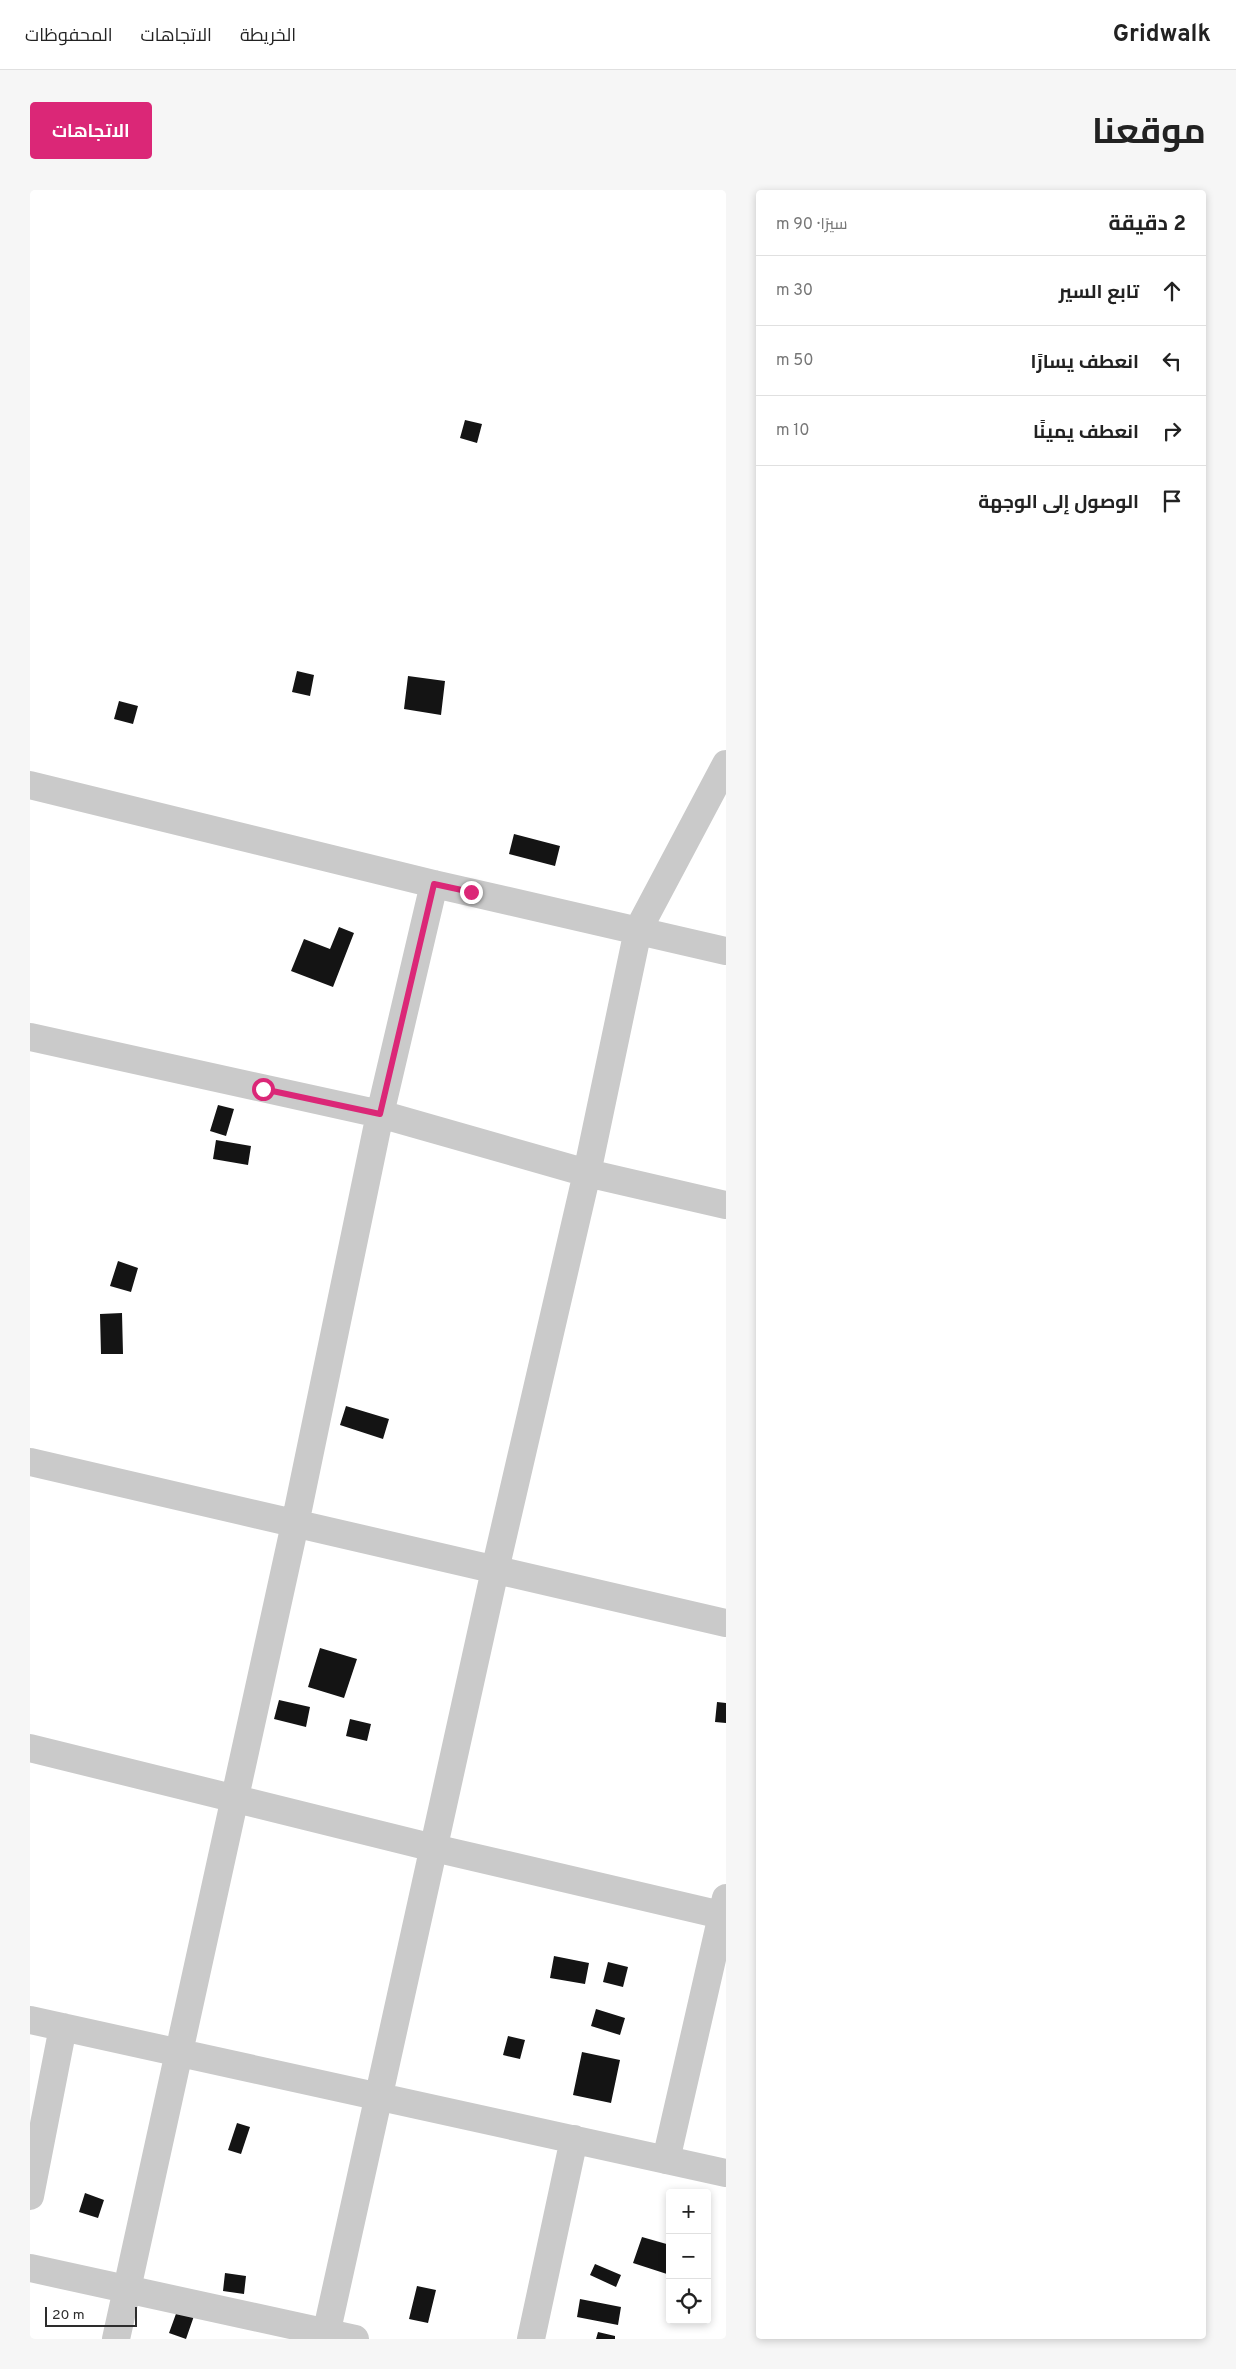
<!DOCTYPE html>
<html lang="ar">
<head>
<meta charset="utf-8">
<style>
  :root { --surface:#fff; --page:#f6f6f6; --text:#222; --muted:#767676; --line:#e0e0e0; --accent:#db2777 }
  body { margin:0; font-family:Overpass,Cairo,sans-serif; background:var(--page); color:var(--text); direction:rtl }
  .controls { position:absolute; right:15px; bottom:15px; display:grid; overflow:hidden; border-radius:5px; box-shadow:0 2px 8px #0003 }
  .controls button { width:45px; height:45px; display:grid; place-items:center; padding:0; border:0; border-bottom:1px solid var(--line); background:var(--surface); color:var(--text); font:25px sans-serif }
  .scale { position:absolute; left:15px; bottom:12px; width:92px; box-sizing:border-box; padding-left:5px; border:2px solid #2d2d2d; border-top:0; font-size:14px; line-height:18px; white-space:nowrap; color:#2d2d2d; -webkit-text-stroke:4px #fff; paint-order:stroke }
  .stop { position:absolute; width:15px; height:15px; margin:-11px; border:4px solid #db2777; border-radius:50%; background:#fff }
  .stop.end { background:#db2777; border-color:#fff; box-shadow:0 1px 5px #0008 }
  .list { margin:0; padding:0; list-style:none }
  h2 { display:flex; justify-content:space-between; align-items:center; height:65px; margin:0; padding:0 20px; font-size:21px }
  h2 small { font-size:16px; font-weight:400; color:var(--muted) }
  .list li { display:grid; grid-template-columns:32px 1fr auto; gap:15px; align-items:center; box-sizing:border-box; height:70px; padding:0 20px; border-top:1px solid var(--line) }
  .list b { display:block; font-size:19px; white-space:nowrap }
  .list em { font-size:16px; font-style:normal; color:var(--muted) }
  .icon { flex:none; width:28px; height:28px; fill:none; stroke:currentColor; stroke-width:2; stroke-linecap:round; stroke-linejoin:round }
  .map { position:relative; flex:none; width:696px; height:2149px; overflow:hidden; direction:ltr; border-radius:5px }
  header { display:flex; align-items:center; gap:30px; box-sizing:border-box; height:70px; padding:0 25px; background:var(--surface); border-bottom:1px solid var(--line) }
  header strong { font-size:24px }
  nav { display:flex; gap:28px; margin-inline-start:auto; font-size:18px }
  .intro { display:flex; align-items:center; justify-content:space-between; box-sizing:border-box; height:120px; padding:0 30px }
  h1 { margin:0; font-size:35px }
  .button { padding:12px 22px; border-radius:5px; background:var(--accent); color:#fff; font-size:18px; font-weight:700 }
  main { display:flex; gap:30px; padding:0 30px }
  aside { flex:1; background:var(--surface); border-radius:5px; box-shadow:0 2px 8px #0003 }
  .map>svg:first-child { display:block }
  .building { fill:#141414 }
  .lines { fill:none; stroke-linecap:round; stroke-linejoin:round }
  .minor { stroke:#cacaca; stroke-width:28 }
  .route { stroke:#db2777; stroke-width:6 }
</style>
</head>
<body>
<header>
<strong>Gridwalk</strong>
<nav><a>الخريطة</a><a>الاتجاهات</a><a>المحفوظات</a></nav>
</header>
<div class="intro"><h1>موقعنا</h1><a class="button">الاتجاهات</a></div>
<main>
<aside>
<h2>2 دقيقة<small>سيرًا · 90 m</small></h2>
<ul class="list">
<li><svg class="icon" aria-label="ahead" viewBox="0 0 24 24"><path d="M12 20V5M6 11l6-6 6 6"/></svg><div><b>تابع السير</b></div><em>30 m</em></li>
<li><svg class="icon" aria-label="left" viewBox="0 0 24 24"><path d="M17 20v-9H6M10 6l-5 5 5 5"/></svg><div><b>انعطف يسارًا</b></div><em>50 m</em></li>
<li><svg class="icon" aria-label="right" viewBox="0 0 24 24"><path d="M7 20v-9h11M14 6l5 5-5 5"/></svg><div><b>انعطف يمينًا</b></div><em>10 m</em></li>
<li><svg class="icon" aria-label="arrive" viewBox="0 0 24 24"><path d="M6 21V4h12l-3 4 3 4H6"/></svg><div><b>الوصول إلى الوجهة</b></div></li>
</ul>
</aside>
<div class="map">
<svg width="696" height="2149" viewBox="0 0 696 2149">
  <rect width="100%" height="100%" fill="#fff"/>
  <path class="building" d="M435,230L452,234L447,253L430,248Z
    M267,481L284,485L280,506L262,502Z
    M378,486L415,491L411,525L374,519Z
    M89,511L108,516L103,534L84,529Z
    M484,644L530,656L525,676L479,664Z
    M309,737L324,743L303,797L261,781L274,749L300,759Z
    M188,915L204,919L196,946L180,941Z
    M186,950L221,956L218,975L183,969Z
    M88,1071L108,1078L101,1102L80,1096Z
    M92,1123L93,1164H71L70,1124Z
    M316,1216L359,1229L353,1249L310,1235Z
    M290,1458L327,1469L314,1508L278,1497Z
    M249,1510L280,1517L276,1537L244,1529Z
    M687,1512L696,1513V1533L685,1532Z
    M320,1529L341,1534L337,1551L316,1546Z
    M524,1766L559,1773L555,1794L520,1788Z
    M578,1772L598,1777L593,1797L573,1792Z
    M566,1819L595,1828L590,1845L561,1836Z
    M478,1846L495,1850L490,1869L473,1865Z
    M552,1862L590,1870L581,1913L543,1905Z
    M207,1933L220,1937L211,1964L198,1960Z
    M55,2003L74,2010L68,2028L49,2022Z
    M612,2047L640,2055V2085L603,2073Z
    M565,2074L591,2085L586,2097L560,2085Z
    M195,2083L216,2086L214,2104L193,2101Z
    M387,2096L406,2100L398,2133L379,2129Z
    M550,2109L591,2117L588,2135L547,2127Z
    M147,2121L164,2126L156,2149L139,2143Z
    M568,2142L585,2146V2149H566Z"/>
  <g class="lines">
    <path class="minor" d="M0,595L404,694L696,761
      M0,847L350,924L557,983L696,1015
      M0,1272L696,1433
      M0,1558L404,1658L696,1726
      M0,1830L696,1983
      M636,1970L696,1708
      M0,2006L33,1837
      M0,2078L325,2149
      M86,2149L265,1334L350,924L404,694
      M295,2149L465,1380L557,983L608,740L696,574
      M501,2149L544,1949"/>
  </g>
  <g class="lines">
    <path class="route" d="M233,899L350,924L404,694L441,702"/>
  </g>
</svg>
<div class="controls">
<button>+</button>
<button>−</button>
<button><svg class="icon" aria-label="locate" viewBox="0 0 24 24"><circle cx="12" cy="12" r="6"/><path d="M12 2v4M12 18v4M2 12h4M18 12h4"/></svg></button>
</div>
<div class="scale">20 m</div>
<div class="stop" style="left:233px;top:899px"></div>
<div class="stop end" style="left:441px;top:702px"></div>
</div>
</main>
</body>
</html>
